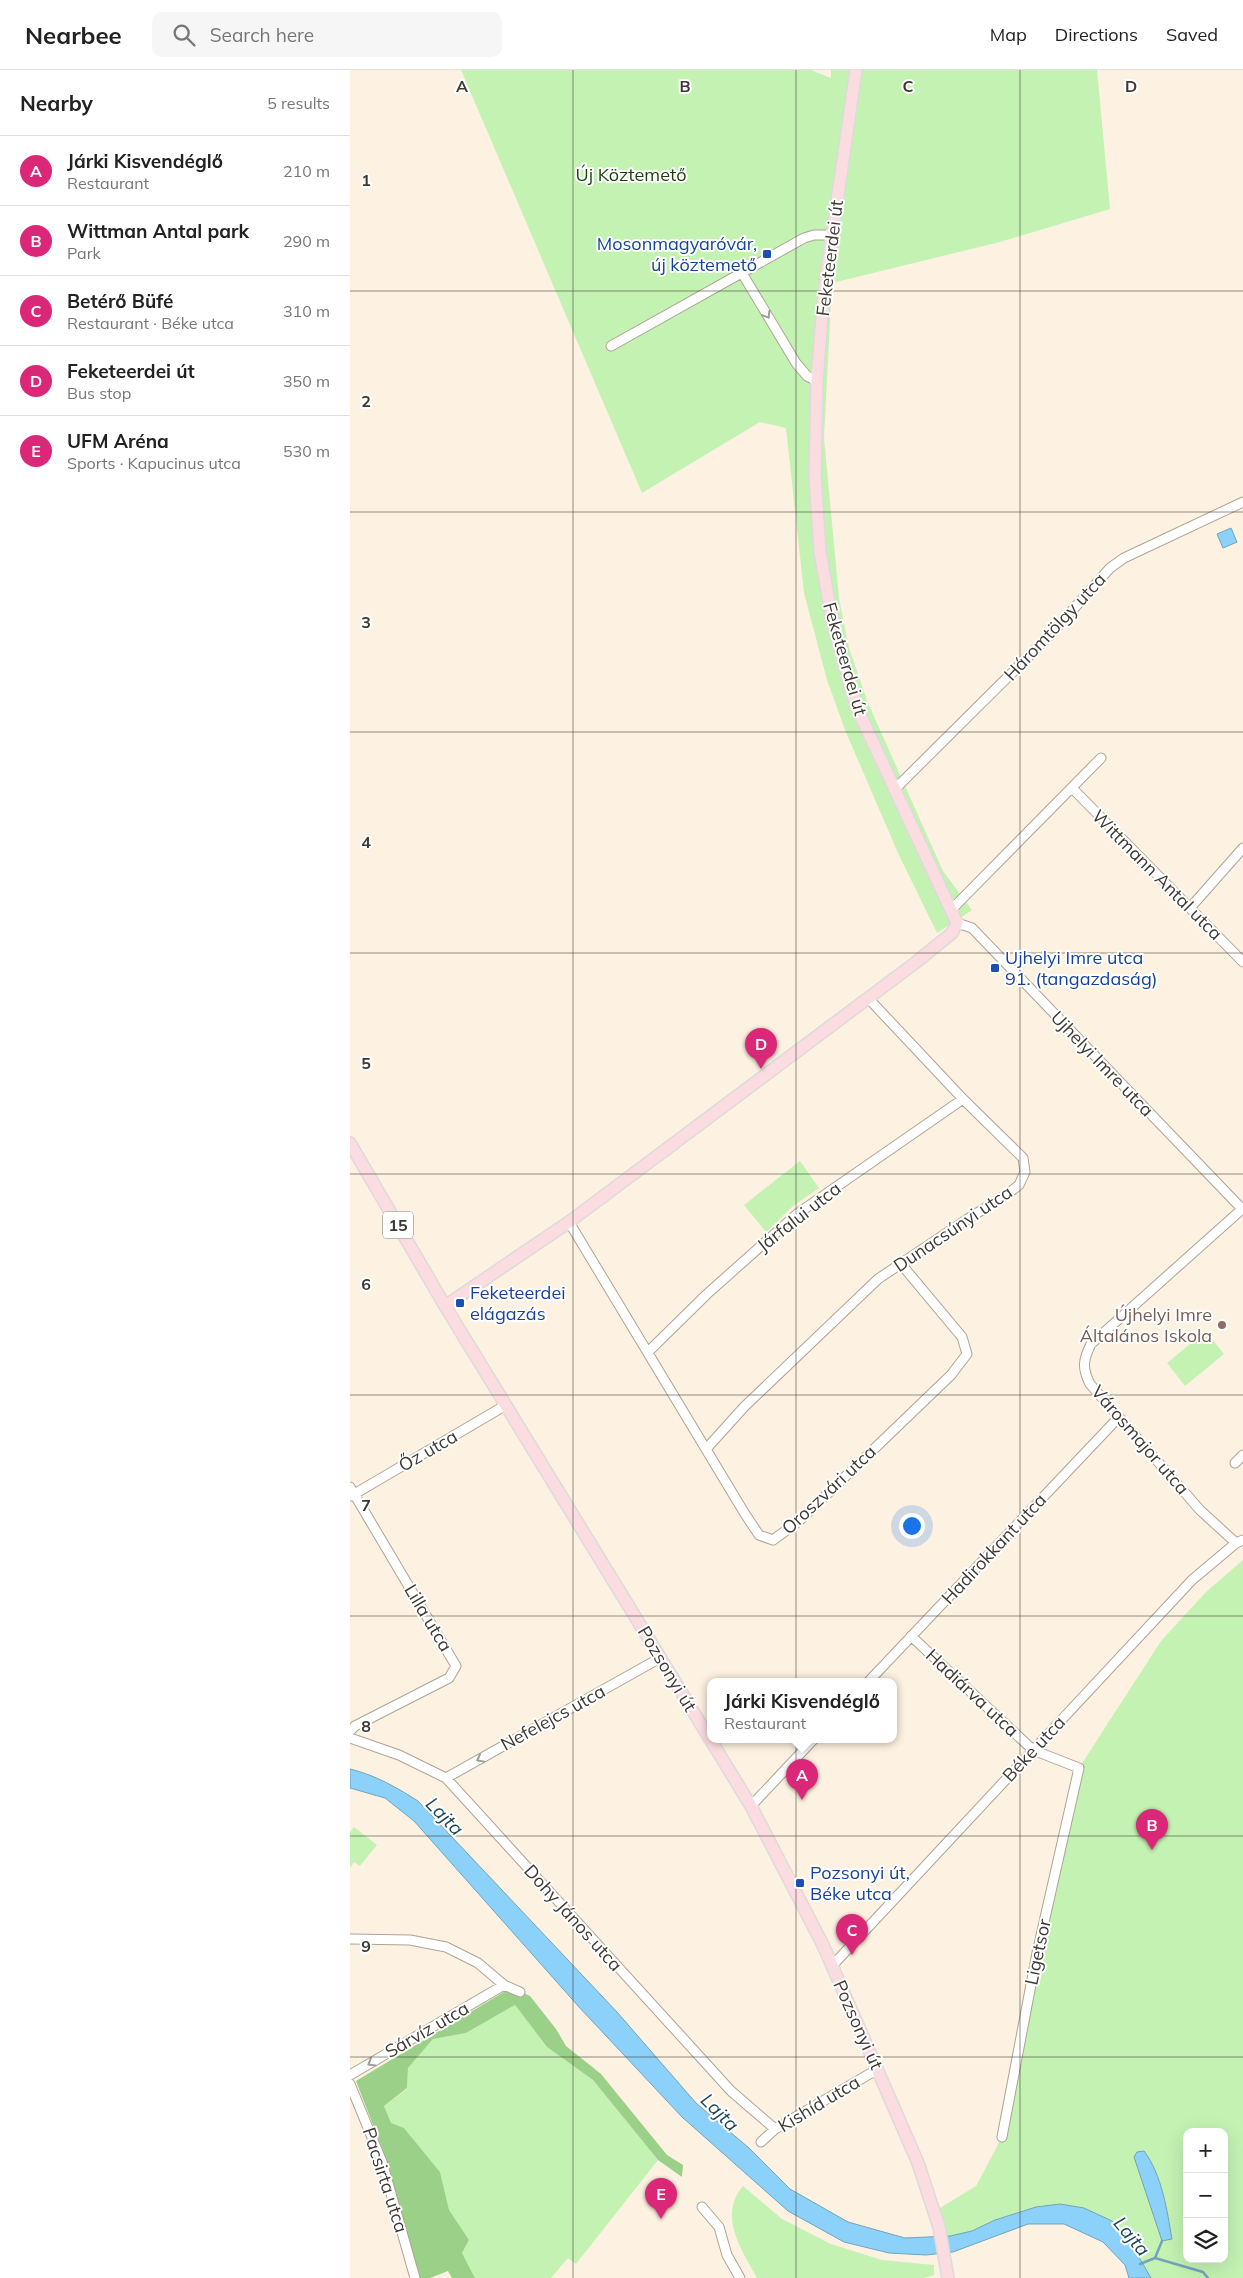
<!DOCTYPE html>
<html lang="en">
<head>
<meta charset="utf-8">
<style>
  :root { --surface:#fff; --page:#f6f6f6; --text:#222; --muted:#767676; --line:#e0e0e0; --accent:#db2777 }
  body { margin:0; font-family:Mulish,sans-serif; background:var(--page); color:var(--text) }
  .controls { position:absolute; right:15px; bottom:15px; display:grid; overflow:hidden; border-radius:10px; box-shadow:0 5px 20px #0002 }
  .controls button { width:45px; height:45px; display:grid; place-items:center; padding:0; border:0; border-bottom:1px solid var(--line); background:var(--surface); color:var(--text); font:25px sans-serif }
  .you { position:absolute; left:561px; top:1455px; width:18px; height:18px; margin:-12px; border:4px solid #fff; border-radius:50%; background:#1a73e8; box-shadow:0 0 0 8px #1a73e833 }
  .badge { display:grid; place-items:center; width:32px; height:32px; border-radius:50%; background:var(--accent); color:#fff; font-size:16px; font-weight:700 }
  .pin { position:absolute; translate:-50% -41px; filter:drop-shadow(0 1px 2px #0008) }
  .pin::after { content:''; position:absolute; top:26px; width:18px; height:15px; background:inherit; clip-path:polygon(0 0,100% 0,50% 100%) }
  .popup { position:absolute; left:357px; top:1608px; width:190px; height:65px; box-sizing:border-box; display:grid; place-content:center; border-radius:10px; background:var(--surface); filter:drop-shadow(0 1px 4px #0005); font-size:16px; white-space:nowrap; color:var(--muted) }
  .popup b { font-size:19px; color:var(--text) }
  .popup::after { content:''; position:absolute; left:50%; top:100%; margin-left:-10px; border:10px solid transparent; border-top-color:var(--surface) }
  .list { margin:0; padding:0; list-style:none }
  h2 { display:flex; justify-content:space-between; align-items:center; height:65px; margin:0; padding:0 20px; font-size:21px }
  h2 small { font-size:16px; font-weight:400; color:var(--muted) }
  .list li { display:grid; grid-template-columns:32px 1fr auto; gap:15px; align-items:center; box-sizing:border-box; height:70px; padding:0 20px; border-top:1px solid var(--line) }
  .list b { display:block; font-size:19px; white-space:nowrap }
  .list p { margin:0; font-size:16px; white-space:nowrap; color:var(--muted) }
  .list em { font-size:16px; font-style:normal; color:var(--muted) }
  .icon { flex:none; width:28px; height:28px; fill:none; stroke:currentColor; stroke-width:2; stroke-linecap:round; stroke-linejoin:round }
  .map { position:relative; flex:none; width:893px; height:2208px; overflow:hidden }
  header { display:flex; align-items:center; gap:30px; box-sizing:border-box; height:70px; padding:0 25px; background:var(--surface); border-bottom:1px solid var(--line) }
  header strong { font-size:24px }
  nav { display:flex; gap:28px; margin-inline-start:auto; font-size:18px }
  .search { width:350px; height:45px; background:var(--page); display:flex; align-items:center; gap:12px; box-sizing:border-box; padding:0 18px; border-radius:10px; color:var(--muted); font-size:19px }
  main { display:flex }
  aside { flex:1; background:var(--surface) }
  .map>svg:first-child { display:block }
  .green { fill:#c3f2b3; fill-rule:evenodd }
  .forest { fill:#9bd088 }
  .water { fill:#8bd1f9; stroke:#74a3bd }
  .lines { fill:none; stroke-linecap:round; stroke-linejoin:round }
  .stream { stroke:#74a3bd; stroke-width:2.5 }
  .minor-casing { stroke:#aea394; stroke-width:11 }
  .major-casing { stroke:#dcdbda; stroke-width:14 }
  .minor { stroke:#fff; stroke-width:9 }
  .major { stroke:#fbdce0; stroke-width:11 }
  .oneway { stroke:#9e9c98 }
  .grid { fill:none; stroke:#3d3932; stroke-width:1; stroke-opacity:0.55 }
  .transit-dot { fill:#1a4fb4; stroke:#fff; stroke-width:2 }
  .education-dot { fill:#8d6e63; stroke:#fff; stroke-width:2 }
  .labels { text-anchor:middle; stroke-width:4; stroke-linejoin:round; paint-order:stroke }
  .shield { fill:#fff; stroke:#777470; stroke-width:1 }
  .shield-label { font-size:16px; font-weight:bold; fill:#3d3932 }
  .park-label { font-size:18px; fill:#1c3e0d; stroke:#fff }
  .transit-label { font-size:18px; fill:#164399; stroke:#fff; text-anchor:start }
  .street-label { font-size:18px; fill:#3d3932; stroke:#fff }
  .education-label { font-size:18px; fill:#785e54; stroke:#fff; text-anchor:end }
  .water-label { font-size:19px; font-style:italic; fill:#1d455a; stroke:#fff }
  .grid-label { font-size:16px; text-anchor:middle; font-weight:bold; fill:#3d3932; stroke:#fff; stroke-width:4; stroke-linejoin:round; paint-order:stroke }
</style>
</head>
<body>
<header>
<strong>Nearbee</strong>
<div class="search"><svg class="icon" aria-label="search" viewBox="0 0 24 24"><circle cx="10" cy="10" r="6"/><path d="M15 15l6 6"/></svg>Search here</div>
<nav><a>Map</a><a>Directions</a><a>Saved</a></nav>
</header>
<main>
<aside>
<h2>Nearby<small>5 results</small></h2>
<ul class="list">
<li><span class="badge">A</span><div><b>Járki Kisvendéglő</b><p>Restaurant</p></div><em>210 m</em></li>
<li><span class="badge">B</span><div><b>Wittman Antal park</b><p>Park</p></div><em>290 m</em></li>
<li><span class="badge">C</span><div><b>Betérő Büfé</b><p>Restaurant · Béke utca</p></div><em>310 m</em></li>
<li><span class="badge">D</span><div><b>Feketeerdei út</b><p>Bus stop</p></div><em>350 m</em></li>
<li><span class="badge">E</span><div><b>UFM Aréna</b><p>Sports · Kapucinus utca</p></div><em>530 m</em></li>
</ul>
</aside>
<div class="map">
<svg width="893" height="2208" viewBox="0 0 893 2208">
  <rect width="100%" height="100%" fill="#fdf2e1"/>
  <path class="green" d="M111,0H461L481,8V0H747L760,139L650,172L482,213L474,368L489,528L499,578L518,633L593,801L622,840L587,863L548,783L495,660L477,610L454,523L436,358L410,352L292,423Z
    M450,1091L469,1118L443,1136L416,1162L394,1135Z
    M856,1261L874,1284L835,1316L817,1293Z
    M893,1490V2208H781L765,2176L730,2148H687L590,2173L585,2141L626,2116L652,2067L729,1698L811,1571L856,1522ZM837,2062H874V2189H837Z
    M4,1757L27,1775L10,1796L4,1792L0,1798V1762Z
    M165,1935L197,1977L243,2010L308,2090L226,2194L218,2188L201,2208H125L112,2183L119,2170L99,2141L90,2102L54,2058L41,2054L34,2036L57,2019L58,1998L83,1969L116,1963Z
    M393,2116L432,2149L481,2174L532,2190L584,2195V2205L574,2208H407C391,2179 368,2146 393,2116Z"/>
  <path class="forest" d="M162,1917L180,1926L206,1959L216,1976L251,2004L317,2085L333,2095L332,2107L308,2090L243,2010L197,1977L165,1935L116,1963L83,1969L58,1998L57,2018L34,2036L41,2053L54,2058L90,2102L99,2140L119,2170L112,2183L125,2208H102L98,2201L80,2208H68L32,2078L6,2011Z"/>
  <path class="water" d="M881,458L887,472L873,478L867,464Z
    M0,1699C25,1705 46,1717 68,1731L267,1942L346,2033L399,2078L440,2119L498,2152L555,2168L600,2166L622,2161L645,2150L686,2137L710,2134L734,2138L762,2151L775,2163L801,2208H779L775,2195L753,2172L714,2154H678L603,2182L576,2185L539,2183L494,2172L438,2141L332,2047L229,1937L64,1751L35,1728L0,1718Z
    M794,2081C812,2105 817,2140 822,2169L812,2171L784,2087L787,2082Z"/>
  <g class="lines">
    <path class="stream" d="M805,2188L812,2171
      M790,2194L805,2188L853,2202L858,2208"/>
    <defs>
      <path id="minor" d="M392,203L446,293L457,306L467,311
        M261,276L454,168L464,165H482
        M722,718L893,892
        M544,720L702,563L760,498L774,488L893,432
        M840,838L893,778
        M601,840L751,688
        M607,853L622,858L893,1140
        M219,1152L395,1444L409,1465L423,1470L449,1451L601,1305L617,1284L612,1267L551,1194
        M299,1281L357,1224L447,1144L613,1029
        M357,1378L394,1337L528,1209L616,1150L656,1125L669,1115L675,1102L673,1088L613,1029L518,928
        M885,1393L893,1385
        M0,1417L106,1596L99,1608L5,1656L0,1661
        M1,1426L156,1335
        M886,1473L850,1440L740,1314C732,1298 733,1290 741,1274L892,1139
        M561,1566L683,1680L729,1698L687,1883L652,2067
        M519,1611L769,1347
        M0,1668L49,1685L96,1708L381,2021L425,2059
        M96,1708L310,1588
        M401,1736L464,1669
        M0,1869L60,1870L96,1877L128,1893L154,1915L170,1922
        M482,1896L842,1510L886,1473L893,1470
        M0,2005L154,1915
        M0,2014L32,2092L65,2208
        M411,2072L425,2059L528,1999
        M352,2137L369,2157L377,2185L390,2208"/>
      <path id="major" d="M0,1073L95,1236L401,1736L473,1875L568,2093L589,2157L598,2208
        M95,1236L219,1152L565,893L602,863L607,853L506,636L483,554L470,482L465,406L467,311L474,222L506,0"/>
    </defs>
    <use href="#minor" class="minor-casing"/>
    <use href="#major" class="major-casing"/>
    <use href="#minor" class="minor"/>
    <use href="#major" class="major"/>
  </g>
  <defs><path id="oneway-chevron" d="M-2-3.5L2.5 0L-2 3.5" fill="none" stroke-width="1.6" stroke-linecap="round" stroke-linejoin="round" transform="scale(1.25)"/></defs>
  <g class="oneway">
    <use href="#oneway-chevron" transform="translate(417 245) rotate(59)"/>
    <use href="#oneway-chevron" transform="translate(130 1689) rotate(151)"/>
    <use href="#oneway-chevron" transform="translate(21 1993) rotate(150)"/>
  </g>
  <path class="grid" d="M223,0V2208M446,0V2208M670,0V2208M0,221H893M0,442H893M0,662H893M0,883H893M0,1104H893M0,1325H893M0,1546H893M0,1766H893M0,1987H893"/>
  <g class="transit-dot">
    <rect x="412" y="179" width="10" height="10" rx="2.5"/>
    <rect x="640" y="893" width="10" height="10" rx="2.5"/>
    <rect x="105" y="1228" width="10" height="10" rx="2.5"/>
    <rect x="445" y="1808" width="10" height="10" rx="2.5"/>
  </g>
  <circle class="education-dot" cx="872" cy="1255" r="5"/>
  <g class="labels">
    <rect class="shield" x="33" y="1141.5" width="30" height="27" rx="4"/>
    <g class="shield-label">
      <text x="48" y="1161">15</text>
    </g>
    <g class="park-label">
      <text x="281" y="111">Új Köztemető</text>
    </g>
    <g class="transit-label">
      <text x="407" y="180" text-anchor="end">Mosonmagyaróvár,<tspan x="407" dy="21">új köztemető</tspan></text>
      <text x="655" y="894">Ujhelyi Imre utca<tspan x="655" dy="21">91. (tangazdaság)</tspan></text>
      <text x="120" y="1229">Feketeerdei<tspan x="120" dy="21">elágazás</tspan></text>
      <text x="460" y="1809">Pozsonyi út,<tspan x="460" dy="21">Béke utca</tspan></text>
    </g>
    <g class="street-label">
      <text transform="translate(480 188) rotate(-83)" y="6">Feketeerdei út</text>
      <text transform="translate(705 557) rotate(-47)" y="6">Háromtölgy utca</text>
      <text transform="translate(495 589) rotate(74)" y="6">Feketeerdei út</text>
      <text transform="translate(807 805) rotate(45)" y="6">Wittmann Antal utca</text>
      <text transform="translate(752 994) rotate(46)" y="6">Ujhelyi Imre utca</text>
      <text transform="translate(449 1147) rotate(-38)" y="6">Járfalui utca</text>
      <text transform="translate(603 1159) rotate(-34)" y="6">Dunacsúnyi utca</text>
      <text transform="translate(790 1370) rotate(49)" y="6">Városmajor utca</text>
      <text transform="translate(78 1381) rotate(-30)" y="6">Őz utca</text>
      <text transform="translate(479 1420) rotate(-43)" y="6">Oroszvári utca</text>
      <text transform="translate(644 1479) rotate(-47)" y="6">Hadirokkant utca</text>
      <text transform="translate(78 1548) rotate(59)" y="6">Lilla utca</text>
      <text transform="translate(317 1599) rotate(59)" y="6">Pozsonyi út</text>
      <text transform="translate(622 1623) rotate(43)" y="6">Hadiárva utca</text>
      <text transform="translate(203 1648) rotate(-29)" y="6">Nefelejcs utca</text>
      <text transform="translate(684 1679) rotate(-47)" y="6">Béke utca</text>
      <text transform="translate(223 1848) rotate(48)" y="6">Dohy János utca</text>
      <text transform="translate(688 1882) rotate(-78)" y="6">Ligetsor</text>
      <text transform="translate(508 1955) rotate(66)" y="6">Pozsonyi út</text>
      <text transform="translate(77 1960) rotate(-30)" y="6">Sárvíz utca</text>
      <text transform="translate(469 2034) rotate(-31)" y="6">Kishíd utca</text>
      <text transform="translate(35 2110) rotate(72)" y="6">Pacsirta utca</text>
    </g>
    <g class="education-label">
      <text x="862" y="1251">Újhelyi Imre<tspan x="862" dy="21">Általános Iskola</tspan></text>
    </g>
    <g class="water-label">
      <text transform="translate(95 1746) rotate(46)" y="7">Lajta</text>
      <text transform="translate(370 2042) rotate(45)" y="7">Lajta</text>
      <text transform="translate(782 2166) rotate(50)" y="7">Lajta</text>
    </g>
  </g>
  <g class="grid-label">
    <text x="112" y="22">A</text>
    <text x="335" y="22">B</text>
    <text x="558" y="22">C</text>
    <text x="781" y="22">D</text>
    <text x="16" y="116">1</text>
    <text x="16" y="337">2</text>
    <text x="16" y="558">3</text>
    <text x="16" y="778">4</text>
    <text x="16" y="999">5</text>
    <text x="16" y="1220">6</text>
    <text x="16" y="1441">7</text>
    <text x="16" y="1662">8</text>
    <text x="16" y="1882">9</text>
  </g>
</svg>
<div class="controls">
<button>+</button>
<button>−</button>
<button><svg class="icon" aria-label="layers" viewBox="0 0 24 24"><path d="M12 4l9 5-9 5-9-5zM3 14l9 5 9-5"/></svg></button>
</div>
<div class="you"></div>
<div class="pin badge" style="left:452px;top:1730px">A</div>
<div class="popup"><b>Járki Kisvendéglő</b>Restaurant</div>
<div class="pin badge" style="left:802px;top:1780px">B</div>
<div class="pin badge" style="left:502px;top:1885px">C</div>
<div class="pin badge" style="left:411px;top:999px">D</div>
<div class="pin badge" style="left:311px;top:2149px">E</div>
</div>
</main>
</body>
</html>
